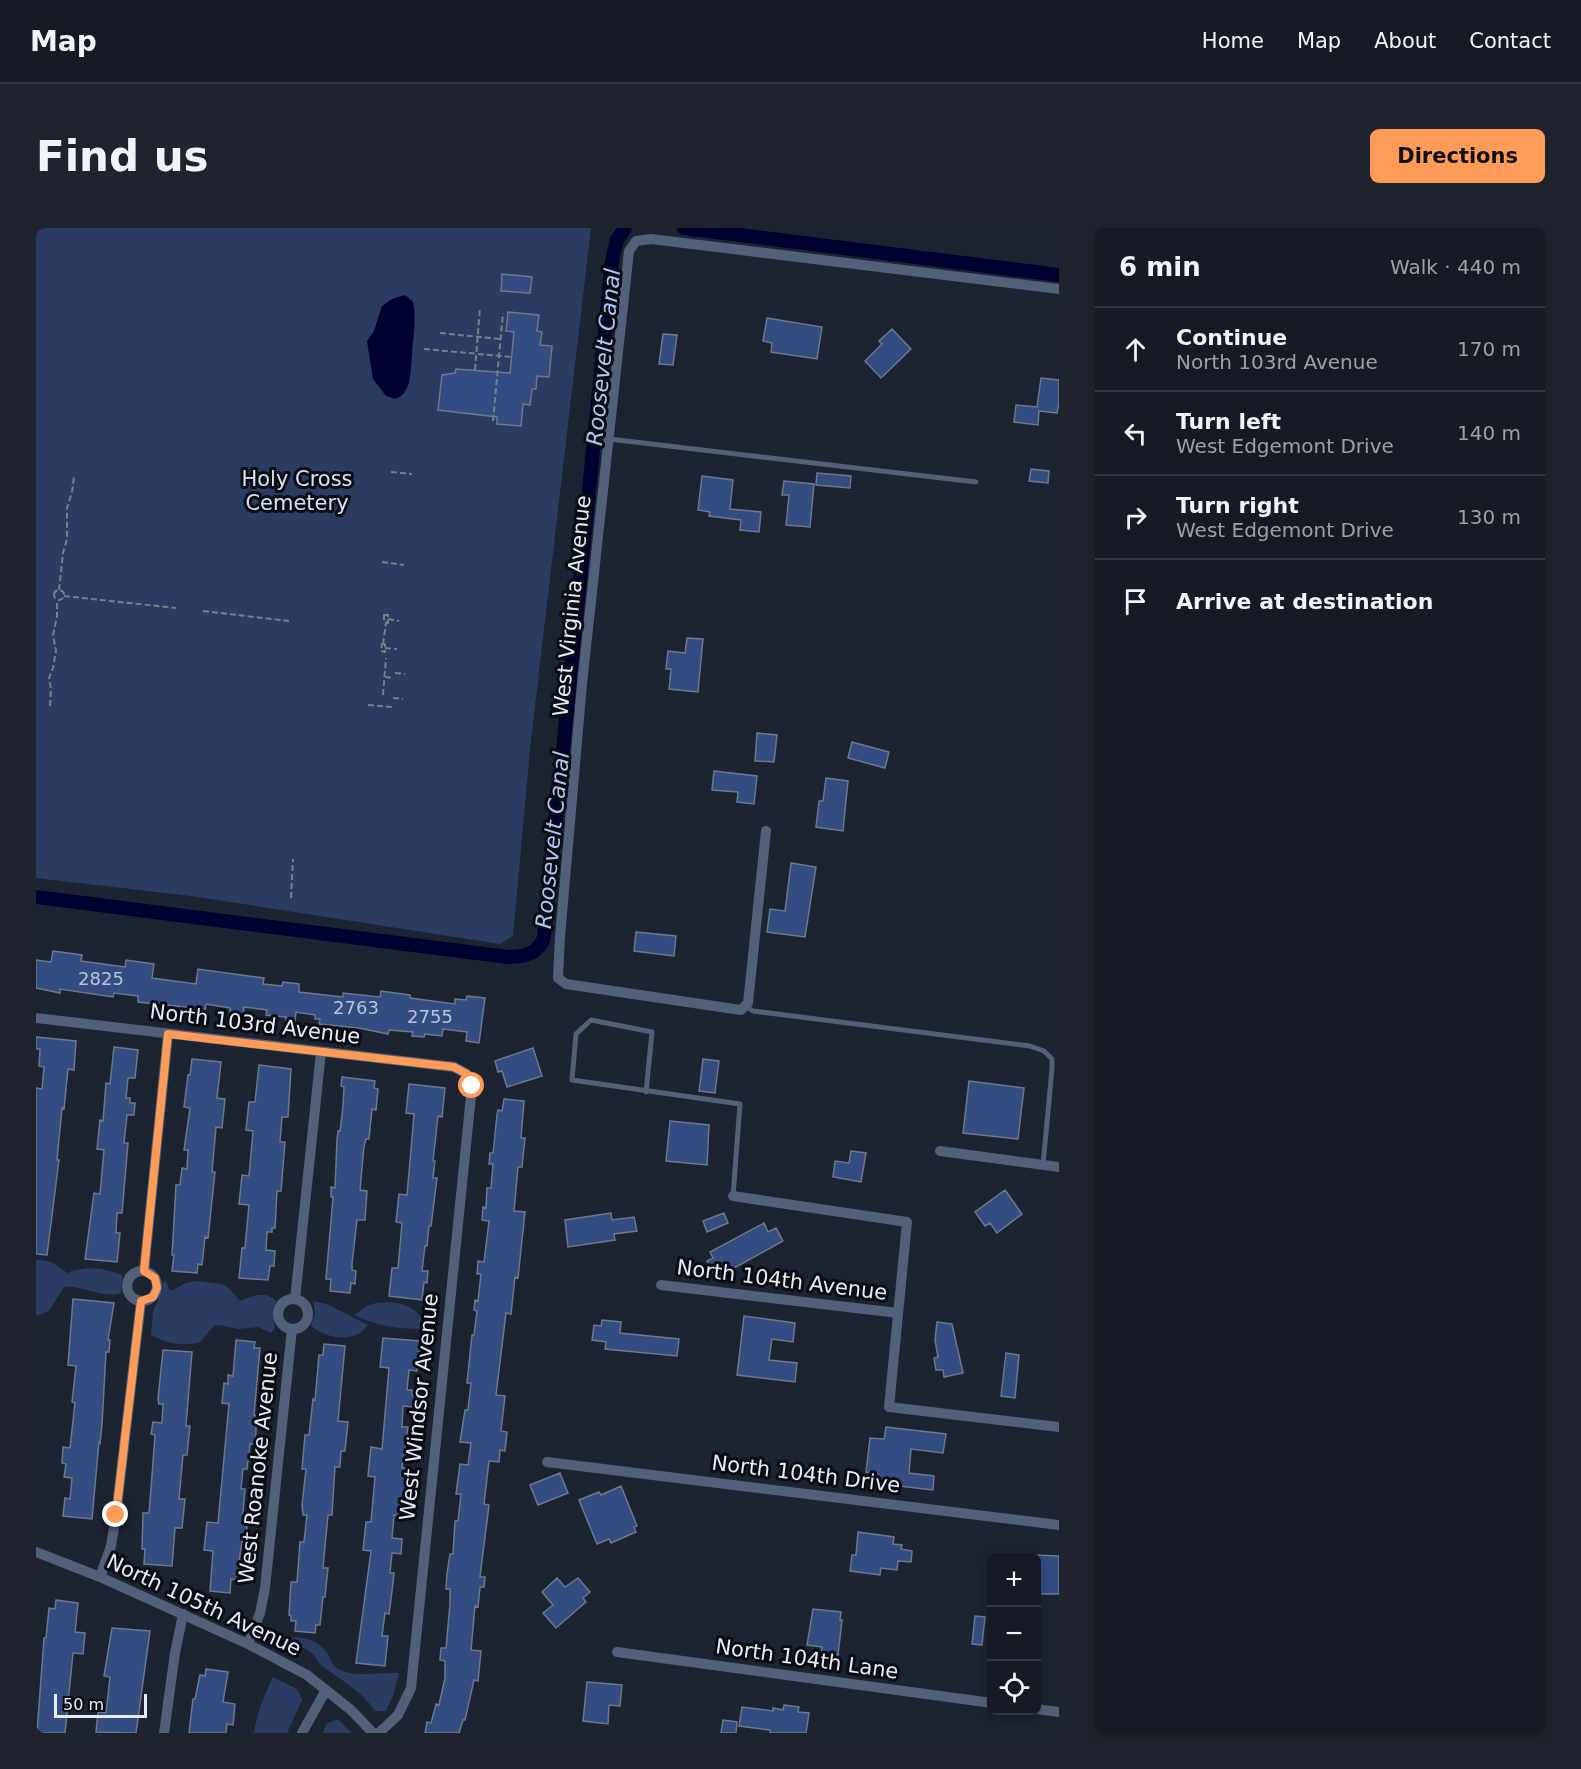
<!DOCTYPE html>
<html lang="en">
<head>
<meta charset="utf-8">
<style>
  :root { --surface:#151a25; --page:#1e232d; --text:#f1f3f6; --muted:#9da1a7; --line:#343842; --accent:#fe9b58 }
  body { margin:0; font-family:"DejaVu Sans",sans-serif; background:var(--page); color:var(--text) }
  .controls { position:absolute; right:18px; bottom:18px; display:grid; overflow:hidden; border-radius:9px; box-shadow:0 3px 9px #0003 }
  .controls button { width:54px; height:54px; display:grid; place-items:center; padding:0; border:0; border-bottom:2px solid var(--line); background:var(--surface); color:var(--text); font:30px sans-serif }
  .scale { position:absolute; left:18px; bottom:15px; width:93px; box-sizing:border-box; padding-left:6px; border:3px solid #e7ecf6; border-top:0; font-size:16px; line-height:21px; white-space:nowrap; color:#e7ecf6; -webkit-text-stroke:4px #0a0d13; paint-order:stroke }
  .stop { position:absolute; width:18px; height:18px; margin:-14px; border:4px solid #fe9b58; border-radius:50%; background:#fff }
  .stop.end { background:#fe9b58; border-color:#fff; box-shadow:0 2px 6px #0008 }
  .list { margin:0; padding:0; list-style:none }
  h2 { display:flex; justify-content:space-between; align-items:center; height:78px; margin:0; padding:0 24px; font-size:26px }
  h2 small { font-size:20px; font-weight:400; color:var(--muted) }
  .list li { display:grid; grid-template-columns:39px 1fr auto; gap:18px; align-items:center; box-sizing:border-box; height:84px; padding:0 24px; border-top:2px solid var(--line) }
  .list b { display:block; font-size:22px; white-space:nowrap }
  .list p { margin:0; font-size:20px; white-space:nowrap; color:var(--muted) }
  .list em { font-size:20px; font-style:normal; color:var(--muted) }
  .icon { flex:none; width:33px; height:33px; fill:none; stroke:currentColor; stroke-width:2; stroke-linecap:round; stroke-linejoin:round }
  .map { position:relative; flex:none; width:1023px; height:1505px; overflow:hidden; border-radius:9px }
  header { display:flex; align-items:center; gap:36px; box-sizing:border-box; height:84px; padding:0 30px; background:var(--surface); border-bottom:2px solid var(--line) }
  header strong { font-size:28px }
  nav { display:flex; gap:33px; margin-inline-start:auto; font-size:21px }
  .intro { display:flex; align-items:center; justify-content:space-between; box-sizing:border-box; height:144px; padding:0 36px }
  h1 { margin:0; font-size:42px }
  .button { padding:15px 27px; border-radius:9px; background:var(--accent); color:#111; font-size:21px; font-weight:700 }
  main { display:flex; gap:36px; padding:0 36px }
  aside { flex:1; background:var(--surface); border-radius:9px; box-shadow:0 3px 9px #0003 }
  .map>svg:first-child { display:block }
  .green { fill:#2a3c62 }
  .water { fill:#000131 }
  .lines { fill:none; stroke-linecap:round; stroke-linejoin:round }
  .canal { stroke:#000131; stroke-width:14 }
  .building { fill:#334d83; stroke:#6f788a; stroke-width:1.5 }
  .path { stroke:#787e8b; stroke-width:2; stroke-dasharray:6 3; stroke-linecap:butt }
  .lane { stroke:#536079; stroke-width:5 }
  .street { stroke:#536079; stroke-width:10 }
  .route { stroke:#fe9b58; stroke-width:8 }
  .labels { text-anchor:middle; stroke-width:6; stroke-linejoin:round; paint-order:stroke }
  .number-label { font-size:18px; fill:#bac4d9 }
  .park-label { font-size:21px; fill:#d8e1f2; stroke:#0a0d13 }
  .street-label { font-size:21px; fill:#e7ecf6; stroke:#0a0d13 }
  .water-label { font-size:22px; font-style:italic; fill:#adc7f8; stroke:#0a0d13 }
</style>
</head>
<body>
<header>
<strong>Map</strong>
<nav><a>Home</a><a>Map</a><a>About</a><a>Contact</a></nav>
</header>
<div class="intro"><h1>Find us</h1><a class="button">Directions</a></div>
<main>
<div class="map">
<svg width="1023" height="1505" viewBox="0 0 1023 1505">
  <rect width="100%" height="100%" fill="#1c2331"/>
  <path class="green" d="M0,0H555L494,521L477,708L464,716L155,668L0,650Z
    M0,1032C18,1032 19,1037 32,1045C50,1037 68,1040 86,1047L85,1065C65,1071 48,1057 28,1059L13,1083L0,1088Z
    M129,1053L135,1063L150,1055L161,1053L186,1056L194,1061L204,1073C217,1068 229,1062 240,1073C235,1083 238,1091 239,1101L235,1105L222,1099L202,1101L183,1097L178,1098L164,1114C147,1119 130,1115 115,1107L117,1083L126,1063L127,1054Z
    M277,1073L291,1076L332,1097C319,1116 291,1111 275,1098L279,1085Z
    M340,1075C356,1073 375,1075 385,1089V1101C361,1101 340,1098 318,1087L331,1078Z
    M259,1409C275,1411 287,1415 294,1430C296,1435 297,1438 302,1441C320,1450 343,1444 363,1445L357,1468L350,1483H339C326,1463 304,1452 285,1437C280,1433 279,1426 273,1423C265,1417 256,1418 246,1414Z
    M237,1449L261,1461L266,1472L251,1505H218C221,1485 228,1467 237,1449Z
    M302,1491L316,1505H287L290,1496Z"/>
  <path class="water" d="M369,67L377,74C381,92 377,108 376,126C374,141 377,166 359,171L350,168L337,151L331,113L338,103L346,78L356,71Z"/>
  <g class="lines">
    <path class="canal" d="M648,0L1023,47
      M0,669L472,729C488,729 502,726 508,710L576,33L581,12L589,0"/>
  </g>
  <path class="building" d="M466,46L496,49L494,65L465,63Z
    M472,84L503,87L501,103L506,104L504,117L516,118L513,149L501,148L500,161H496L494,177L487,176L485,198L461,196V189L402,182L406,147L419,145L420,141L474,145L478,104L470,103Z
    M731,90L786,99L781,131L735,124L736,115L727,113Z
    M856,101L875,121L845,150L829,133L846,116L843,113Z
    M627,106L641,107L637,137L623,136Z
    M1005,150L1023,152V175L1021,185L1003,183L1002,197L978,194L980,177L1001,179Z
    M995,241L1013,243L1012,255L993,253Z
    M781,245L815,248L814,260L780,257Z
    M666,248L697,252L694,281L725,284L723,304L704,302L705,292L673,288L674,284L662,282Z
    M748,253L778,256L774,299L750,297L753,267H746Z
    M651,410L667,411L662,464L633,461L635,441H630L632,423L649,425Z
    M721,505L741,507L738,534L719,533Z
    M816,514L853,524L849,540L812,530Z
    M678,543L721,548L718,576L701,574L702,564L676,562Z
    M790,550L812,553L807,603L780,599L783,573H787Z
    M755,635L780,639L769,709L731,704L734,681L749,683Z
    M600,704L640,708L638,728L598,723Z
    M17,723L46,727L45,733L89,739L90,732L118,736L116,750L160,756L162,741L228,750L227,756L246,758L247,754L263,756V764L307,769V765L344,769L345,763L374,767V770L419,776V771L430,772L431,768L449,770L443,815L430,813L431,804L407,801L406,808L389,806L388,809L376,808L377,804L353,802L352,806L323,800L283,796L284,791H279V787L260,784L259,793L250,792V789L230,787L231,782L208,779L207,788L194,786V780L170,776L169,783L156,782L157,780L102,774V768L78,765L77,769L24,761V765L0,760V732L15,734Z
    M0,809L40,813L38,842L32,841L28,881L26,880L21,932H23L11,1027L0,1026V860L6,861L8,839L3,838L4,821H0Z
    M78,819L102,822L99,850H92L90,870H94V875H99L98,887H91L88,915H92L86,985H81L80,1005H84L81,1034L49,1031L58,965L64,966L68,922L61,921L64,892L67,893L70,855L74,856Z
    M497,820L506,848L471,859L466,843L462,844L459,833Z
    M156,831L185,834L181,870L189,871L186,900L180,899L176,944H179L172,1010L169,1009L166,1037L162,1036L161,1045L136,1043L138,1027H136L140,957H144L146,940L151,941L152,922H148L154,880L148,879L152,847H154Z
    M667,831L683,833L679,865L663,863Z
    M223,837L255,841L252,889H246L244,914H249L245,963H241L239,1000H236V1004H231L230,1022L239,1023L238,1038H234L232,1052L203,1050L206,1020H209L213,977L203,976L206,947L213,948L217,903L210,902L213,874H219Z
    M306,849L339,853L338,860L342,861L340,882L336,881L333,911H330L328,918L324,962L331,963L329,992H321L316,1036V1042L320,1043L319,1056L315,1055L314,1065L294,1063L295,1051H290L297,969H295V959L299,960L301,911L302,903H304L307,878L308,859L305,858Z
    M933,853L988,860L982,911L927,905Z
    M373,856L409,860L406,889L402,888L397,933H399L397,950H401L395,998H393L391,1018H389L386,1043H392L391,1055L388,1054L386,1072L353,1068L356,1040H362L366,995L360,994L363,966L371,967L375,922L378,886L370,885Z
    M468,871L488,873L485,910H489L486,939H482L478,983L489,984L482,1050L479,1049L475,1086L470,1085L460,1167L469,1168L465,1203L471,1204L469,1223L464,1222L463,1234L453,1233L448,1276L453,1277L444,1349H449L448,1359H444L442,1379L439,1378L435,1422L445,1423L442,1453L438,1452L429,1492H427L423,1505H389L391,1494L395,1495L400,1476L403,1477L409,1450V1433L404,1432L405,1420H410L414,1376V1361H410L411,1346L414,1326H417L419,1293H422L425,1266H420L424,1236L432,1237L435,1215L424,1214L429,1182H432L435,1155H431L436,1107H438L441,1083L438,1082L439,1072L442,1073L445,1046H441L442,1033L448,1034L453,993L446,992L447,979L450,980L451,960H455L457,936H453L454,925H457L461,887L462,882L466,883Z
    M634,893L673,897L671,937L630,933Z
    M815,923L830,925L825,954L797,949L799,933L813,935Z
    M969,962L986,986L961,1005L954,995L949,998L939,984Z
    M575,985L576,992L598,989L601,1003L578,1006L579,1012L532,1019L529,992Z
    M688,985L692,995L671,1004L667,993Z
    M728,995L732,1004L740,1000L747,1013L680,1050L671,1033L677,1030L674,1024Z
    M37,1071L78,1075L72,1112H74L73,1124H70L66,1197L64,1215L63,1214L56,1291L27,1288L29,1270L34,1271L36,1250L28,1249L30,1236L26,1235L27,1219L34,1220L39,1175L36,1174L40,1138L32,1137Z
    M708,1088L759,1095L757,1114L736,1111L733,1132L761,1135L759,1154L701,1147Z
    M566,1092L585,1094L584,1105L643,1111L641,1128L569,1121L570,1114L556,1112L558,1097L565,1098Z
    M901,1094L916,1096L927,1145L908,1149L907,1142H900L898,1130L902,1129L899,1112Z
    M347,1110L384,1113L381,1143L373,1142L371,1162H376V1167H380L378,1179L367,1178L366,1199H372L366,1240H373L367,1288L358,1287L356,1310L366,1311L365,1326L356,1325L354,1345H358L356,1363L353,1386L349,1385L346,1408H352L349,1438L320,1435L335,1323L327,1322L330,1294H335L339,1249L332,1248L335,1219L346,1221L353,1140L344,1139Z
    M200,1112L219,1114L218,1120H224L218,1187L221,1188L219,1216H214L211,1241H207L205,1261H209L206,1297L211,1298L210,1310L207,1309L204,1326L202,1352L195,1351L194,1365L174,1363L177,1323L168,1322L171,1294L182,1295L193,1176L186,1175L188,1155L192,1156V1147L197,1148Z
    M288,1116L309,1118L302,1193L312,1194L309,1223H305L304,1239H299L296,1287H292L287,1340H292L289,1369H287L284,1397H280L279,1405L259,1403L260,1393H255V1388L253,1387L255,1354H261L264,1314H268L271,1287H267L266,1277L270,1241H266L269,1207H273L277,1171L279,1172L283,1127H287Z
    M127,1122L156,1124L150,1198H154L151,1227H147L143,1271H149L146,1300H139L136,1338L108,1336L109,1321H106L107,1285H113L115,1261L119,1207L115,1206L117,1194L126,1195L127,1176H123L122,1171Z
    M970,1125L983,1127L979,1170L965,1168Z
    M850,1199L910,1206L907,1225L875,1221L873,1245L898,1248L897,1262L837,1255L838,1245L830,1244L834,1210L848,1211Z
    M524,1245L532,1265L502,1277L494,1257Z
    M585,1258L601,1298L598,1299L600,1304L575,1315L573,1311L561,1316L543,1272L563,1264L565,1267Z
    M822,1304L858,1309L857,1316L866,1317L865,1321L876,1323L875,1334L862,1333L861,1342L845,1340L844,1347L814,1343L816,1327H820Z
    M1000,1327L1023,1328V1366H1000Z
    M521,1350L529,1359L542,1350L554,1364L547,1370L550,1374L520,1400L507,1385L517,1377L506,1364Z
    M20,1372L42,1375L39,1404L49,1405L47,1426L37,1425L29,1505H1L8,1410H10L13,1380L19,1381Z
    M777,1381L805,1384L804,1392H806L802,1427L785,1425L786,1419L771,1417Z
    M939,1388L949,1389L946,1417L936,1416Z
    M76,1400L114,1403L100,1505L60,1504L62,1484L70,1485L74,1449L68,1448Z
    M170,1441L192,1444L187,1474L199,1476L197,1497L191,1496L190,1505H153L157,1471H159L164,1447L169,1448Z
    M551,1454L586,1457L584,1478L573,1477L572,1496L547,1493Z
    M748,1477L763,1479L762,1484L773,1485L770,1505H734V1502L703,1498L706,1479L737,1483V1480L747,1482Z
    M687,1492L701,1494L700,1505H685Z"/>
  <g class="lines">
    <path class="path" d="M404,105L464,111
      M388,121L476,129
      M439,142L444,79
      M457,193L467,85
      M355,244L376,246
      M346,334L368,337
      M18 367a5 5 0 1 1 10 0a5 5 0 1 1-10 0Z
      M23,362L27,325L31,311V280L36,264L38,249
      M28,368L140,380
      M167,383L253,393
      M348,387H352V395L348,394Z
      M352,391L363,393
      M346,416H349V424L345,423Z
      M347,416L350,395
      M349,420L361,421
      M359,445L369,446
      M349,449L358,450
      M347,467L350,430
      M357,470L367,471
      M332,477L356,479
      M14,478L15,461L13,450L17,440L20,423L17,407L21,389V372
      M255,670L257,631"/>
    <path class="lane" d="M573,211L940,254
      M709,778L717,783L994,818L1008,823L1016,831V841L1007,937
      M610,864L616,804L555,792L540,806L536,852L704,876L697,968"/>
    <path class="street" d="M730,603L712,775L705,782L530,756L522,750L524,709L546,456L593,23L600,13L615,11L1023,61
      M0,790L418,839L431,846L436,858L375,1460L362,1487L343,1505
      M904,923L1023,939
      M697,968L871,994L853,1179L1023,1199
      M108,1043L132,806
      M91 1058a15 15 0 1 1 30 0a15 15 0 1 1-30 0Z
      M625,1057L862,1085
      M259,1071L285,824
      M242 1086a15 15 0 1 1 30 0a15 15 0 1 1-30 0Z
      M511,1234L1023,1297
      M0,1324L64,1349L212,1416L271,1447L315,1482L337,1505
      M64,1349L75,1318L80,1287L105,1073
      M212,1416L224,1385L229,1360L256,1101
      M581,1424L956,1475
      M1000,1481L1023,1484
      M128,1505L139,1425L147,1386
      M266,1505L290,1462"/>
  </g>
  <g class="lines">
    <path class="route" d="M80,1287L105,1073L117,1069L121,1060L119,1050L108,1043L132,806L418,839L431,846L436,858"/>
  </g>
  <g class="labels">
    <g class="number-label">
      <text x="65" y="757">2825</text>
      <text x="320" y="786">2763</text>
      <text x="394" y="795">2755</text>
    </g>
    <g class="park-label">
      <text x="261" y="258">Holy Cross<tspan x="261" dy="24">Cemetery</tspan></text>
    </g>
    <g class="street-label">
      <text transform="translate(536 378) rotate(-84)" y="7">West Virginia Avenue</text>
      <text transform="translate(219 796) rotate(7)" y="7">North 103rd Avenue</text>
      <text transform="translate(746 1052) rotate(7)" y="7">North 104th Avenue</text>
      <text transform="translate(383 1179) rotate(-84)" y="7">West Windsor Avenue</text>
      <text transform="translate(222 1240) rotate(-84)" y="7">West Roanoke Avenue</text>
      <text transform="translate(770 1246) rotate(7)" y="7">North 104th Drive</text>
      <text transform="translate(168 1377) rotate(25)" y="7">North 105th Avenue</text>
      <text transform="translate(771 1431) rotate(8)" y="7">North 104th Lane</text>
    </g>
    <g class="water-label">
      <text transform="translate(567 129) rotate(-84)" y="8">Roosevelt Canal</text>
      <text transform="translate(516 612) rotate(-84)" y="8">Roosevelt Canal</text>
    </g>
  </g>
</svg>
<div class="controls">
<button>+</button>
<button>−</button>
<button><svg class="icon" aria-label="locate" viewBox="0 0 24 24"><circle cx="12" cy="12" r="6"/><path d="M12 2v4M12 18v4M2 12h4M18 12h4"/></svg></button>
</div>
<div class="scale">50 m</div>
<div class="stop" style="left:436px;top:858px"></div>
<div class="stop end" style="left:80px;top:1287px"></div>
</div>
<aside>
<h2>6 min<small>Walk · 440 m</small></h2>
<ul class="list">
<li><svg class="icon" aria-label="ahead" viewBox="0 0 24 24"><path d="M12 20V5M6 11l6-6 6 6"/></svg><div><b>Continue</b><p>North 103rd Avenue</p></div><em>170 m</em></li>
<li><svg class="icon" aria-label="left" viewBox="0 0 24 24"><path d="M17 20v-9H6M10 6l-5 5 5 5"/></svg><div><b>Turn left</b><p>West Edgemont Drive</p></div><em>140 m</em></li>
<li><svg class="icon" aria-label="right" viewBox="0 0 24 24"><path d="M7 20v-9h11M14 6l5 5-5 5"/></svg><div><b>Turn right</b><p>West Edgemont Drive</p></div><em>130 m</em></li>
<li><svg class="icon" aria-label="arrive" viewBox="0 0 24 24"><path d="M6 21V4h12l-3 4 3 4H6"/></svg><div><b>Arrive at destination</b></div></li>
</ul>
</aside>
</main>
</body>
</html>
